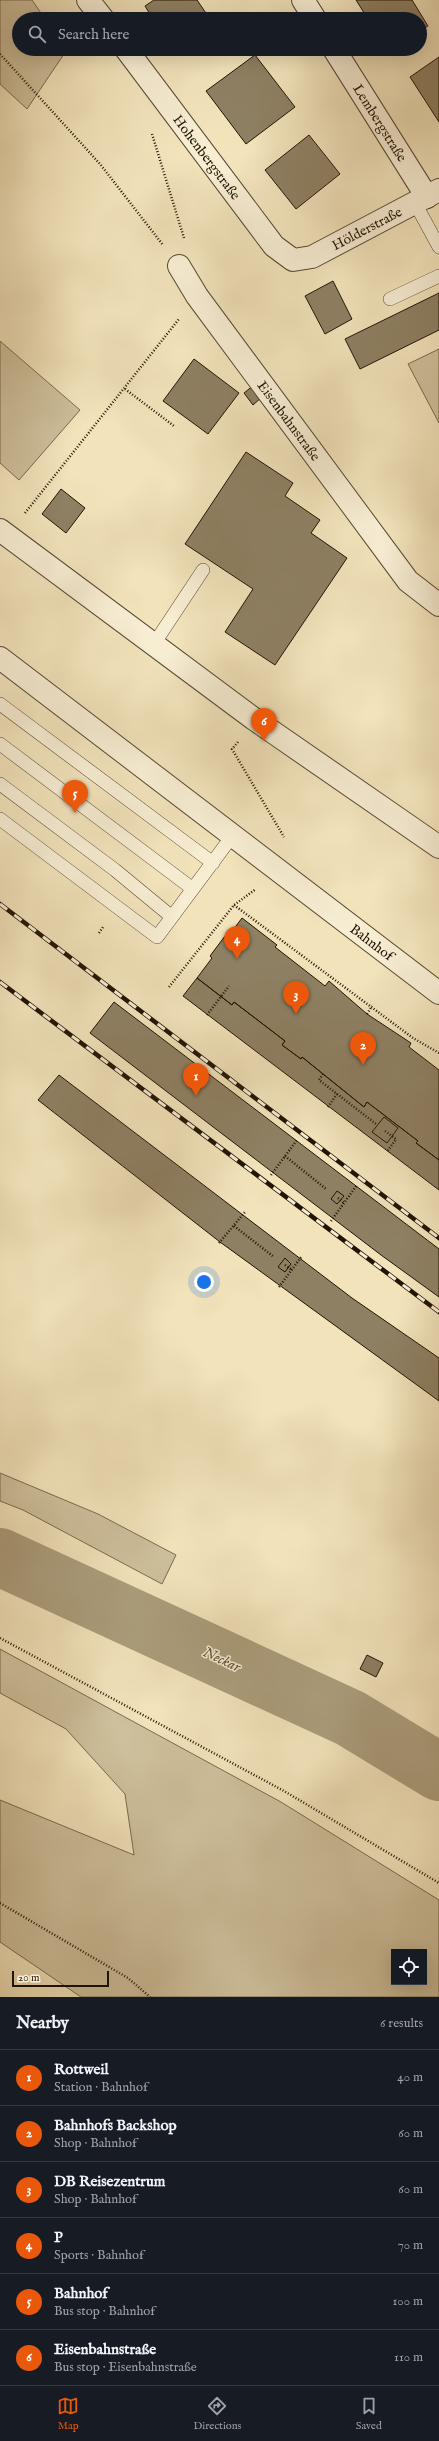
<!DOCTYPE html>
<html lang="en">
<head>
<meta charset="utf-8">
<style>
  :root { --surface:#171b24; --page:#20242c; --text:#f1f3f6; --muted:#9ea1a6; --line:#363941; --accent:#ea580c }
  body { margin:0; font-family:"IM FELL English",serif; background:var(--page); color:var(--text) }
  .controls { position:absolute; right:12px; bottom:12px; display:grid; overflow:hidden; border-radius:0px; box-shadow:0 4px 16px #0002 }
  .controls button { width:36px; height:36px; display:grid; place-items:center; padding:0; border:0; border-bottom:1px solid var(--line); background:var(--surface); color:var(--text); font:20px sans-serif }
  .scale { position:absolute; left:12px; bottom:10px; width:97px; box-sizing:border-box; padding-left:4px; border:2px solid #211403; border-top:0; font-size:11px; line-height:14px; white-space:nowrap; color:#211403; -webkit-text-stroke:3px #f7edd3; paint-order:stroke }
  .you { position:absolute; left:204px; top:1282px; width:14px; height:14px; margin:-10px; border:3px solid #fff; border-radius:50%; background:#1a73e8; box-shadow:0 0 0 6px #1a73e833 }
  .badge { display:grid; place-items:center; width:26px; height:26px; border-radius:50%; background:var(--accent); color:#fff; font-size:13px; font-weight:700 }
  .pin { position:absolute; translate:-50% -33px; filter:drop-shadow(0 1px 2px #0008) }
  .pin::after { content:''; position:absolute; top:21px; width:14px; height:12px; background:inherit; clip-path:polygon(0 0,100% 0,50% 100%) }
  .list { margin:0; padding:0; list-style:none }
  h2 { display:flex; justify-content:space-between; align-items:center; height:52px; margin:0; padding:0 16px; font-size:17px }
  h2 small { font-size:13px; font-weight:400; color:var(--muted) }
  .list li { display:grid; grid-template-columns:26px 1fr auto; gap:12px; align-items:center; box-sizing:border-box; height:56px; padding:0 16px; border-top:1px solid var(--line) }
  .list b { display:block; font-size:15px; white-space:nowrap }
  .list p { margin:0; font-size:13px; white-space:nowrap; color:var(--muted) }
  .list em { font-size:13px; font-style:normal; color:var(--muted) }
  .icon { flex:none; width:22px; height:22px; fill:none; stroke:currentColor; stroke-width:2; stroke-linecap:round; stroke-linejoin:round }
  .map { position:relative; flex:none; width:439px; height:1997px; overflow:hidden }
  .search { position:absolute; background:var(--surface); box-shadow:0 4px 16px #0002; left:12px; right:12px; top:12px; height:44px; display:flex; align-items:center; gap:10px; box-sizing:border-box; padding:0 14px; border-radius:22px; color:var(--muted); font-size:15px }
  .sheet { height:388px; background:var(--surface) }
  nav { display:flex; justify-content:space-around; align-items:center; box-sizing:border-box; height:56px; border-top:1px solid var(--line); background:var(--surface); font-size:11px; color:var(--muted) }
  nav a { display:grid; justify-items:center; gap:2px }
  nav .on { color:var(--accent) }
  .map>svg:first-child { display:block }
  .green { fill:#cec09c; stroke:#786a50; fill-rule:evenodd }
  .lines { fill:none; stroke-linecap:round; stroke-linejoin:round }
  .river { stroke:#ab9d7c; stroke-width:58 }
  .building { fill:#8e8063; stroke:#211403 }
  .service-casing { stroke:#554831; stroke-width:14 }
  .minor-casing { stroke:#554831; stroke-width:24 }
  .path { stroke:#211403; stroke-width:2.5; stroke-dasharray:1 2; stroke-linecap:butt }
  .service { stroke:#f7edd3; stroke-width:13 }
  .minor { stroke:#f7edd3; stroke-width:22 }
  .rail-casing { stroke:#211403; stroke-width:4.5 }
  .rail { stroke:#f7edd3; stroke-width:3; stroke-dasharray:9; stroke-linecap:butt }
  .labels { text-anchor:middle; stroke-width:3; stroke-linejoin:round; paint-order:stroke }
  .street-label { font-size:14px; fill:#211403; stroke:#f7edd3 }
  .water-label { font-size:15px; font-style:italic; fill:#5f5239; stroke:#f7edd3 }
</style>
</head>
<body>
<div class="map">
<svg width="439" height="1997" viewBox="0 0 439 1997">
  <rect width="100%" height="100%" fill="#f2e3bb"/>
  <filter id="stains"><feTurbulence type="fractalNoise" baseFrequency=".005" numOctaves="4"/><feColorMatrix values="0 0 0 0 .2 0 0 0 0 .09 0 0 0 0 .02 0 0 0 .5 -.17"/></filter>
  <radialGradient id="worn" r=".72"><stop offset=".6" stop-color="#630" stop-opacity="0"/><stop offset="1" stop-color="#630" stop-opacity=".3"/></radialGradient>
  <path class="green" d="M0,0H32L45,19H19V49H65L66,51L27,109L0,84Z
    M0,341L80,410L19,480L0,463Z
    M439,349V423L408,364Z
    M0,1473L98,1514L176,1555L162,1584L23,1510L0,1501Z
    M0,1649L281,1802L439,1900V1997H81L0,1942V1800L134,1855L125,1794L66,1729L0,1693ZM394,1952H424V1982H394Z"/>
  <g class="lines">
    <path class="river" d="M0,1557L350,1718L439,1772"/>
  </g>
  <path class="building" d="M154,0H197L210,19H153L145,6Z
    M356,0H412L428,26L420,31V19H368Z
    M255,55L295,107L246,144L206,91Z
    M439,57V122L410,77Z
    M309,135L340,174L296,209L265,170Z
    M333,281L352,319L325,334L305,296Z
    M439,293V330L360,369L345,339Z
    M194,359L239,393L208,434L163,401Z
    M254,385L263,396L253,405L244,393Z
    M246,452L293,483L285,496L320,520L311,533L347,558L275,665L225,632L253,589L185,544Z
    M61,489L85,508L66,533L42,514Z
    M242,918L277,945L275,947L325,986L329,981L367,1014L411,1043L409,1047L439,1070V1160L416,1143L418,1141L367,1102L364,1107L302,1057L301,1059L282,1045L285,1041L234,1002L232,1005L197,978L212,958L210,956L225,936L227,938Z
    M197,978L232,1005L234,1002L285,1041L282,1045L301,1059L302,1057L364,1107L367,1102L418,1141L416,1143L439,1160V1190L183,996Z
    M114,1002L439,1249V1297L381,1255L90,1033Z
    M59,1075L352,1298L439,1358V1401L220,1242L38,1100Z
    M384,1117L398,1128L387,1143L372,1132Z
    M337,1191L344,1196L337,1204L331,1199Z
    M285,1258L291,1264L285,1272L278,1267Z
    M367,1655L383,1663L376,1677L360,1669Z"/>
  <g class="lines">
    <defs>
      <path id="service" d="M415,203L439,247
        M390,299L439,276
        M154,644L203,570
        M0,704L213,863
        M0,744L193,889
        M0,784L115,870L172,917
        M0,819L157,937L233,835"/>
      <g id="minor">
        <path d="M88,0L103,19"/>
        <path d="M303,0L315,19"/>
        <path id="s1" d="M126,49L274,246L293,260L312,257L439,190"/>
        <path id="s2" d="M334,49L427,197"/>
        <path id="s3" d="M179,266L197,296L408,581L439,605"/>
        <path d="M0,530L254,719L439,847"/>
        <path id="s4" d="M0,658L439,993"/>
      </g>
    </defs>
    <use href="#service" class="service-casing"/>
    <use href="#minor" class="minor-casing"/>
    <path class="path" d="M0,54L100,164L163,245
      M152,134L184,238
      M125,389L174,426
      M25,513L179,319
      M238,742L232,749L284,837
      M234,905L413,1038L439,1053
      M99,933L103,927
      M169,987L234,905L256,889
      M367,1014L372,1006
      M207,1015L229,986
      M323,1074L319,1080L376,1124
      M328,1107L337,1094
      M385,1131L396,1139L387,1152
      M285,1156L326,1189
      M271,1175L297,1140
      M338,1198L344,1203
      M331,1221L357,1185
      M234,1226L274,1257
      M219,1243L245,1212
      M285,1265L292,1270
      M279,1287L302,1256
      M0,1638L284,1791L439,1883
      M0,1903L128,1978L150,1997"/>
    <use href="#service" class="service"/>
    <use href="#minor" class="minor"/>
    <defs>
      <path id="rail" d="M0,904L439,1238
        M0,982L439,1312"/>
    </defs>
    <use href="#rail" class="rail-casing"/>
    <use href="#rail" class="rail"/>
  </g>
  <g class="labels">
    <g class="street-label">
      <text dy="5" stroke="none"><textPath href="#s2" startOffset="87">Lembergstraße</textPath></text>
      <text dy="5" stroke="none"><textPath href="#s1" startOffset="135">Hohenbergstraße</textPath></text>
      <text dy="5" stroke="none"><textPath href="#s1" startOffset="351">Hölderstraße</textPath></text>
      <text dy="5" stroke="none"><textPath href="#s3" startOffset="190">Eisenbahnstraße</textPath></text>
      <text dy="5" stroke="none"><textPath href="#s4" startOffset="468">Bahnhof</textPath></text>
    </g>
    <g class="water-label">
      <text transform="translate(222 1659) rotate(25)" y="5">Neckar</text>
    </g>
  </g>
  <rect width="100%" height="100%" filter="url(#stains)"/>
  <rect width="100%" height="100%" fill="url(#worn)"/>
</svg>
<div class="controls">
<button><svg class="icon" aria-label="locate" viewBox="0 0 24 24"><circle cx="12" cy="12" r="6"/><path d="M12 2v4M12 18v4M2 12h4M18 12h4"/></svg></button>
</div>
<div class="scale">20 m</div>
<div class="you"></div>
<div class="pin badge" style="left:196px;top:1096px">1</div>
<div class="pin badge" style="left:363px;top:1065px">2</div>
<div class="pin badge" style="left:296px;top:1014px">3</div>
<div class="pin badge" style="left:237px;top:959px">4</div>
<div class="pin badge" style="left:75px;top:813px">5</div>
<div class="pin badge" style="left:264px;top:741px">6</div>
<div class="search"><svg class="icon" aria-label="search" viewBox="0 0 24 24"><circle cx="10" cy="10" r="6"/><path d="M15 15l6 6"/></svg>Search here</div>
</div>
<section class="sheet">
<h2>Nearby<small>6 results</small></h2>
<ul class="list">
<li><span class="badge">1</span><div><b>Rottweil</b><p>Station · Bahnhof</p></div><em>40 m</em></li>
<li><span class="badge">2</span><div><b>Bahnhofs Backshop</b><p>Shop · Bahnhof</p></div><em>60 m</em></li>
<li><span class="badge">3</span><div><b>DB Reisezentrum</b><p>Shop · Bahnhof</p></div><em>60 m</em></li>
<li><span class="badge">4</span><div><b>P</b><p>Sports · Bahnhof</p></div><em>70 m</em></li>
<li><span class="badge">5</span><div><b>Bahnhof</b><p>Bus stop · Bahnhof</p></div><em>100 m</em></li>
<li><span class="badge">6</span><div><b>Eisenbahnstraße</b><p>Bus stop · Eisenbahnstraße</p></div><em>110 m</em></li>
</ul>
</section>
<nav>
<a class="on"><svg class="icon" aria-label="map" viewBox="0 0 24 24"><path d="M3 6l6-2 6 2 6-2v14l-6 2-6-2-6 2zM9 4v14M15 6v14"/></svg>Map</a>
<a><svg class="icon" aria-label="directions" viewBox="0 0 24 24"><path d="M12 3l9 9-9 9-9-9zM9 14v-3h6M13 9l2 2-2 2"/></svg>Directions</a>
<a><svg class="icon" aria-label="saved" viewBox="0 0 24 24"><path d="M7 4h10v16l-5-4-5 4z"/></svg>Saved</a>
</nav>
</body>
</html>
